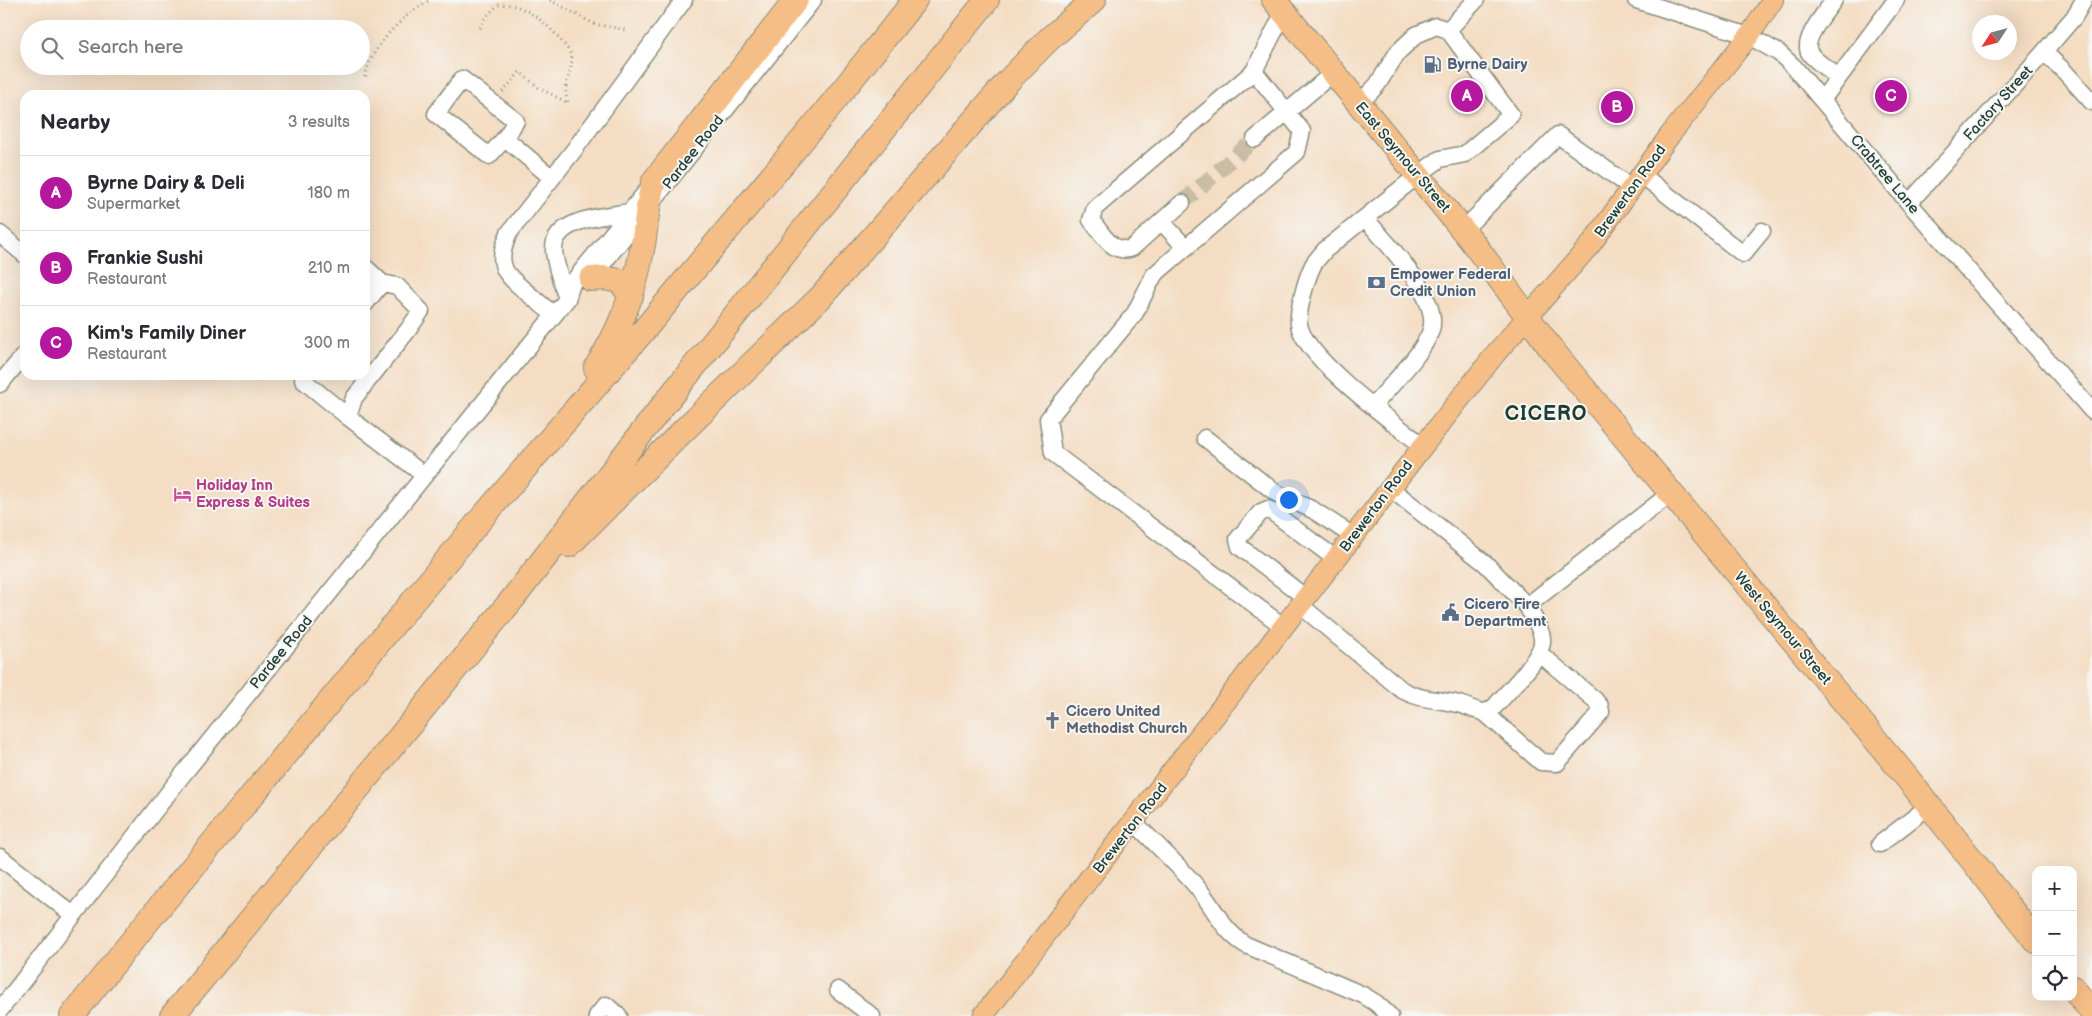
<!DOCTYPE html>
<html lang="en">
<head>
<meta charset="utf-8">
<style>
  :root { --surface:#fff; --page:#f7f7f7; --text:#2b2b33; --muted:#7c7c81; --line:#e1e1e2; --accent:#b5179e }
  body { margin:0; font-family:"Balsamiq Sans",sans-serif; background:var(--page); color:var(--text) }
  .controls { position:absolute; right:15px; bottom:15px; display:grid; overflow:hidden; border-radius:10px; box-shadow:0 5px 20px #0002 }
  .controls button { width:45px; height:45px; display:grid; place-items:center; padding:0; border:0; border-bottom:1px solid var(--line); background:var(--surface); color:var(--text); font:25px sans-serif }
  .compass { position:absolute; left:1972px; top:15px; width:45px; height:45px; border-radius:50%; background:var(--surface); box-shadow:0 5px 20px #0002; rotate:234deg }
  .you { position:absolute; left:1288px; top:499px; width:18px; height:18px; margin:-12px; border:4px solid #fff; border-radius:50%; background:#1a73e8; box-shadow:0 0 0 8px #1a73e833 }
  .badge { display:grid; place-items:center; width:32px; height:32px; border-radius:50%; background:var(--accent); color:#fff; font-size:16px; font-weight:700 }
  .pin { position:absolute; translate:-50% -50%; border:2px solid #fff; box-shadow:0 1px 5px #0006 }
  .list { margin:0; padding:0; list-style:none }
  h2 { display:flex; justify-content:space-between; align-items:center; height:65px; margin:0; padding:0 20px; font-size:21px }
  h2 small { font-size:16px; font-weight:400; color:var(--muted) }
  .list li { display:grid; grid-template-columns:32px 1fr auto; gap:15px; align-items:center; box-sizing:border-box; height:75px; padding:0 20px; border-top:1px solid var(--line) }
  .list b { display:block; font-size:19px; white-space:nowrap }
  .list p { margin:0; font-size:16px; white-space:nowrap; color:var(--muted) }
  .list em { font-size:16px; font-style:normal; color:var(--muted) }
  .icon { flex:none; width:28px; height:28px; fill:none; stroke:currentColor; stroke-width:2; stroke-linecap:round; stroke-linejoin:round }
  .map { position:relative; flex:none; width:2092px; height:1016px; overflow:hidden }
  .search { position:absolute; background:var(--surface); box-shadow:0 5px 20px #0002; left:20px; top:20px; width:350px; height:55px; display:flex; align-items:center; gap:12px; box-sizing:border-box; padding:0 18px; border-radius:28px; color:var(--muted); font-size:19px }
  .panel { position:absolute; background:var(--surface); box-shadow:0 5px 20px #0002; left:20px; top:90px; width:350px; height:290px; border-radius:15px }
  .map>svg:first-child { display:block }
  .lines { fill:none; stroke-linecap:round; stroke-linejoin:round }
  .minor-tunnel { stroke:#c9bda6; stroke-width:16; stroke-dasharray:16 8; stroke-linecap:butt }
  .minor-casing { stroke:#8a8d7c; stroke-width:19 }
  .major-casing { stroke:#8a8d7c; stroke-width:22 }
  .highway-casing { stroke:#8a8d7c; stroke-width:26 }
  .path { stroke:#8a8d7c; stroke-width:3; stroke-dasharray:1 4; stroke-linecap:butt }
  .minor { stroke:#fff; stroke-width:16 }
  .major { stroke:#f6be87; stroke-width:20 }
  .highway { stroke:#f6be87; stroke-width:24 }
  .labels { text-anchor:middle; stroke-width:4; stroke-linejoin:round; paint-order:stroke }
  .service-label { font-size:15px; font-weight:bold; fill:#4e5e75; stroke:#f6f6f2; text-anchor:start }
  .street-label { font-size:15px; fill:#1f3d34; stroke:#f6f6f2 }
  .hotel-label { font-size:15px; font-weight:bold; fill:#b23c85; stroke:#f6f6f2; text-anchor:start }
  .worship-label { font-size:15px; font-weight:bold; fill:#5b616d; stroke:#f6f6f2; text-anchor:start }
  .district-label { font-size:20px; font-weight:bold; letter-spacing:1px; fill:#1f3d34; stroke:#f6f6f2 }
</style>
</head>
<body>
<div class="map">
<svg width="2092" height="1016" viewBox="0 0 2092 1016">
  <rect width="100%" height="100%" fill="#f6f6f2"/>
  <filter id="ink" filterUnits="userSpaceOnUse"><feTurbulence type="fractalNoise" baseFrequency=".02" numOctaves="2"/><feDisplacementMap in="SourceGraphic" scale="10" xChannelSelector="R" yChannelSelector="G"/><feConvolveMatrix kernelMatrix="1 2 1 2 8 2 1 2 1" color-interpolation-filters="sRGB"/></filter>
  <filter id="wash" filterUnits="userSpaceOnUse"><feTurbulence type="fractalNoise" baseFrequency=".0096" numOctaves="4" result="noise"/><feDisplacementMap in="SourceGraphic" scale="20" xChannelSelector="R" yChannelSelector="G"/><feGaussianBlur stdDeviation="1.12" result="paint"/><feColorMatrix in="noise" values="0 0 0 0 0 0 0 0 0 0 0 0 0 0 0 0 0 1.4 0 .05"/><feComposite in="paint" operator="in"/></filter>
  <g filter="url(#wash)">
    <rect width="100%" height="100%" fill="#f4ddc3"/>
  </g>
  <g filter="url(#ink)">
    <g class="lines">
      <path class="minor-tunnel" d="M1182,203L1255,139"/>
      <defs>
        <path id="minor" d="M1636,0L1749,36L1779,53L1793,66L1909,203L2092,411
          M1834,0C1826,12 1799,42 1811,55C1818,63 1829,70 1838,77
          M2044,52L2064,71L2092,102
          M1254,71L1302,131L1297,152L1154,275L1135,313L1048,419L1053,453L1284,627
          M1822,100L1896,0
          M1359,104L1377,85L1398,52L1416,35L1436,26L1448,30L1476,0
          M505,138L516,121L462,79L436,114L489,156L505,138L552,178
          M1255,139L1333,73
          M1642,175L1743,254L1762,231
          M1182,203L1132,248C1112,255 1103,234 1091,220L1095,208L1254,71L1284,12
          M1909,203L2044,52L2074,17L2084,0
          M1365,218C1385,242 1441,297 1431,330C1424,353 1389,387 1373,406
          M1162,222L1185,247
          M1463,230L1558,135L1632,188
          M0,234L25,255
          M365,267L382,283L397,286L421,311L408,330L354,398L348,417L424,475
          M588,282L813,0
          M567,299C562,283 555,266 554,250C553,218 607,216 630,212
          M365,304L382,283
          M554,315C543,305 511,282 505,270C499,258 504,245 509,233L574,150L684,0
          M303,380L348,417
          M0,384L25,354
          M1205,438L1276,493L1313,510L1353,536
          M1423,446C1395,424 1303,357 1299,324C1297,311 1307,277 1313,265C1316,260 1321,255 1325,250L1418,175L1440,159L1465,154L1511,115L1448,30
          M1390,488L1486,564L1527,606L1671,493
          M1306,598L1240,547L1238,539L1261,512L1268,509L1336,559
          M1300,605L1402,690C1422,701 1441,699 1462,705C1469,707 1477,712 1484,712C1490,711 1494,708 1497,704C1509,690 1545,656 1542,638C1541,627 1532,616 1527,606
          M1484,712L1541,762L1557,763L1601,712L1600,706L1595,700L1539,653
          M1134,822C1156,845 1181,867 1201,892C1217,912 1223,931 1246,945L1363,995L1376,1003L1390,1016
          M1880,844L1929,806
          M0,857L73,915
          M838,990L872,1016
          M0,1010L180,778L567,299L572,283L650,187
          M597,1016L606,1005L619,1016"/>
        <path id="major" d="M983,1016L1423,446L1496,353L1591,244L1670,135L1749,36L1773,0"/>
        <path id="highway" d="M1274,0L1471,240L1552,350L1904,774L2036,941
          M591,279L604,278L620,281L631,296
          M596,368C620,330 634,294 642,250C647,225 646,206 654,181L796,0
          M569,545L685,429L821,297L1009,80L1048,40L1094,0
          M2073,988L2092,1012
          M72,1016L148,921L481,519L644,330L818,121L915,0
          M172,1016L515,596L661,408L987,0"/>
      </defs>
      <use href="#minor" class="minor-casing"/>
      <use href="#major" class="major-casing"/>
      <use href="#highway" class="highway-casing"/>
      <path class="path" d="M550,0L594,24L627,30
        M480,28L485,18L498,5C527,0 557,33 572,55C573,76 561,80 568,103L539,88L520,72L502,93
        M365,77C370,47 404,14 430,0"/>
      <use href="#minor" class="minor"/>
      <use href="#major" class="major"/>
      <use href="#highway" class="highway"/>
    </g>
  </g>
  <defs>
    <symbol id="fuel-bare" viewBox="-9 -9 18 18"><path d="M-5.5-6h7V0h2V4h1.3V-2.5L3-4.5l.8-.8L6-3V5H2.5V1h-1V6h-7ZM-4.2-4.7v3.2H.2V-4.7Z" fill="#5c6f8a" stroke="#f6f6f2" stroke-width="2.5" paint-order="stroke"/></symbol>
    <symbol id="bank-bare" viewBox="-9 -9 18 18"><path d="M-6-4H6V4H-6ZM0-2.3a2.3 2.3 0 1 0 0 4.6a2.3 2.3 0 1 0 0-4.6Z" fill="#5c6f8a" stroke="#f6f6f2" stroke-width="2.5" paint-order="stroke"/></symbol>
    <symbol id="hotel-bare" viewBox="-9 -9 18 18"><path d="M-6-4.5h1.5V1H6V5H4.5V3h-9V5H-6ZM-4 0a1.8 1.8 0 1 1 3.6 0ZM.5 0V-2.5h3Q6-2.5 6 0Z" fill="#d1479c" stroke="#f6f6f2" stroke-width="2.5" paint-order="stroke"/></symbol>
    <symbol id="civic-bare" viewBox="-9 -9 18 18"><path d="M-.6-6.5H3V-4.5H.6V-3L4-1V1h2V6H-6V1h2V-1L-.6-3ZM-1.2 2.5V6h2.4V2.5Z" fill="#5c6f8a" stroke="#f6f6f2" stroke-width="2.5" paint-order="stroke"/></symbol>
    <symbol id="church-bare" viewBox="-9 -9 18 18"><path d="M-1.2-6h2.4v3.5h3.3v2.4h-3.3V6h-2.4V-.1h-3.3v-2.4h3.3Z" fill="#6b7280" stroke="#f6f6f2" stroke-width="2.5" paint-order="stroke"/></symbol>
  </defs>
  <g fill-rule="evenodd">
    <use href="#fuel-bare" x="1420" y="52" width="25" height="25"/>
    <use href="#bank-bare" x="1364" y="270" width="25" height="25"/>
    <use href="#hotel-bare" x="170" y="482" width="25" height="25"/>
    <use href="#civic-bare" x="1438" y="600" width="25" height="25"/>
    <use href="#church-bare" x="1040" y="708" width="25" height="25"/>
  </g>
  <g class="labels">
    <g class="service-label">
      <text x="1447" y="69">Byrne Dairy</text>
      <text x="1390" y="279">Empower Federal<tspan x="1390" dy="17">Credit Union</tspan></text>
      <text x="1464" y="609">Cicero Fire<tspan x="1464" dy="17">Department</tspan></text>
    </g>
    <g class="street-label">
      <text transform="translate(1998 103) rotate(-48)" y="5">Factory Street</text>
      <text transform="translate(693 152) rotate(-52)" y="5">Pardee Road</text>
      <text transform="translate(1403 157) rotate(50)" y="5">East Seymour Street</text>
      <text transform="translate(1885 174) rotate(50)" y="5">Crabtree Lane</text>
      <text transform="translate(1630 191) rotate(-54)" y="5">Brewerton Road</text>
      <text transform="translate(1376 506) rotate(-53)" y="5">Brewerton Road</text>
      <text transform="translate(1783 628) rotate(50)" y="5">West Seymour Street</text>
      <text transform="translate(281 652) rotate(-51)" y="5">Pardee Road</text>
      <text transform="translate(1130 828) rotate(-52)" y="5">Brewerton Road</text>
    </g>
    <g class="hotel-label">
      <text x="196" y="490">Holiday Inn<tspan x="196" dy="17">Express &amp; Suites</tspan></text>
    </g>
    <g class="worship-label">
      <text x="1066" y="716">Cicero United<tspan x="1066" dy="17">Methodist Church</tspan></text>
    </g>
    <g class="district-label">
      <text x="1546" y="420">CICERO</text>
    </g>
  </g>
</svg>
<div class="controls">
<button>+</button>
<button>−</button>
<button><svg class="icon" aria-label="locate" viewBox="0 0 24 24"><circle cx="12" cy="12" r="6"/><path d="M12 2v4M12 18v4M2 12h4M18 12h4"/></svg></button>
</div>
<svg class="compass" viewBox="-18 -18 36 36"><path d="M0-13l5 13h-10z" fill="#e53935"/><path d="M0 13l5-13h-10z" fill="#7c7c81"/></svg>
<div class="you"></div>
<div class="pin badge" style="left:1467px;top:96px">A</div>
<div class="pin badge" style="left:1617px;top:107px">B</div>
<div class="pin badge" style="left:1891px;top:96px">C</div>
<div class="search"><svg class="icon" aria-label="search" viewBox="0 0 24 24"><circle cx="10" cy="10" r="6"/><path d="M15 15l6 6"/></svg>Search here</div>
<section class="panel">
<h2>Nearby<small>3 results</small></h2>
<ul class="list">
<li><span class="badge">A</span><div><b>Byrne Dairy &amp; Deli</b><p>Supermarket</p></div><em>180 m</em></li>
<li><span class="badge">B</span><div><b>Frankie Sushi</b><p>Restaurant</p></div><em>210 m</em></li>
<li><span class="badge">C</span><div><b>Kim's Family Diner</b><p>Restaurant</p></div><em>300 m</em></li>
</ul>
</section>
</div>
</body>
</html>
